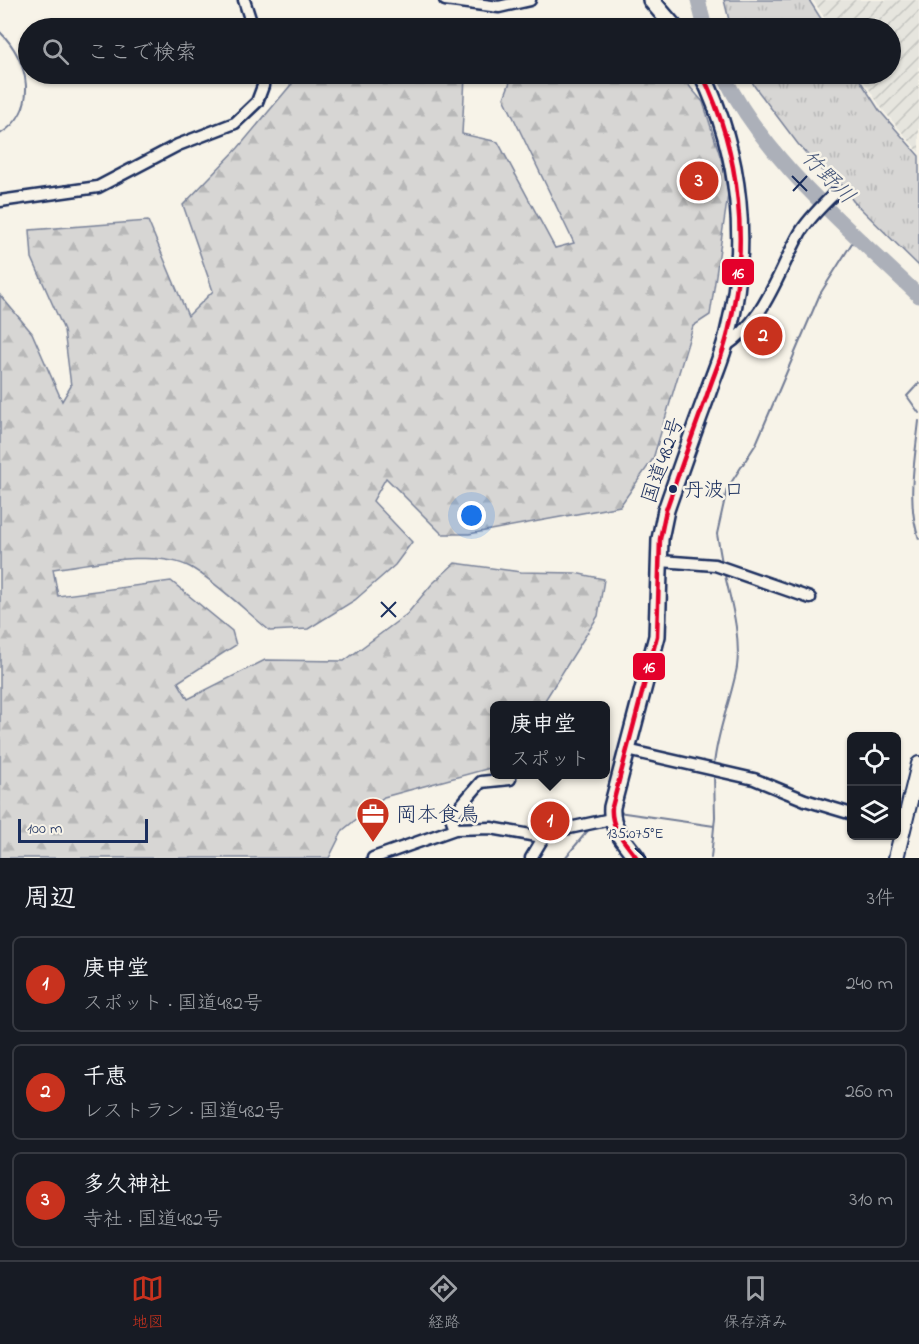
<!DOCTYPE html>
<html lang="ja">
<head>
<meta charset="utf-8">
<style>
  :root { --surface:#171b24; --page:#20242c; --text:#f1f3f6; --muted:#9ea1a6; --line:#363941; --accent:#c8321e }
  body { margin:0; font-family:"Indie Flower","Klee One",sans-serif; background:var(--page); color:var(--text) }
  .controls { position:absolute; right:18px; bottom:18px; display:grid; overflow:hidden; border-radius:9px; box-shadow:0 2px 4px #0004 }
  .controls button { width:54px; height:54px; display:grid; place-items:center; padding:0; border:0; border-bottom:2px solid var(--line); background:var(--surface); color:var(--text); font:30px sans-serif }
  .scale { position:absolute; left:18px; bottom:15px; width:130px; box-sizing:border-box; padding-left:6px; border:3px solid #1b2f5e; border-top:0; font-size:16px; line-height:21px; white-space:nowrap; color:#1b2f5e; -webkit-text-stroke:4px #f7f3e8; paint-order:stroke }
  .you { position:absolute; left:472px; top:516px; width:21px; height:21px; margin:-15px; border:4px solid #fff; border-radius:50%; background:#1a73e8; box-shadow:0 0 0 9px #1a73e833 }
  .badge { display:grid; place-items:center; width:39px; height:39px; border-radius:50%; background:var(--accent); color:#fff; font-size:20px; font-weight:700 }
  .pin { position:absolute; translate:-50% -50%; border:3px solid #fff; box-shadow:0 2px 6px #0006 }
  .popup { position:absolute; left:490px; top:701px; width:120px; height:78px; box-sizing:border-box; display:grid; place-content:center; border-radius:9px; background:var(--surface); filter:drop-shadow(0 2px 4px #0005); font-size:20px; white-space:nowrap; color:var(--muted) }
  .popup b { font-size:22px; color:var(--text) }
  .popup::after { content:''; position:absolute; left:50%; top:100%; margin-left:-12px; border:12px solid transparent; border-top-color:var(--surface) }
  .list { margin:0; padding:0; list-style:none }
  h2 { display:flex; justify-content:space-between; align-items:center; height:78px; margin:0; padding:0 24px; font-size:26px }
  h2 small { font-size:20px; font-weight:400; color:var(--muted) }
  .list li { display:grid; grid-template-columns:39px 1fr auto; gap:18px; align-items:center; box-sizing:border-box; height:96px; margin:0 12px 12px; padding:0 12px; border:2px solid var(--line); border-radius:9px }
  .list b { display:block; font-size:22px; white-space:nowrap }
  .list p { margin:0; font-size:20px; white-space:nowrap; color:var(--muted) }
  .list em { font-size:20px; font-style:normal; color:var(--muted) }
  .icon { flex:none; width:33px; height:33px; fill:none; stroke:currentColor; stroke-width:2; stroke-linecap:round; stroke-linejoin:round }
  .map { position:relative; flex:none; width:919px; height:858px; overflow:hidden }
  .search { position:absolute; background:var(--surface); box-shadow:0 2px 4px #0004; left:18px; right:18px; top:18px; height:66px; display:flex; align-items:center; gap:15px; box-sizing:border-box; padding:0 21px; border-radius:33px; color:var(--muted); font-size:22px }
  .sheet { height:402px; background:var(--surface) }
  nav { display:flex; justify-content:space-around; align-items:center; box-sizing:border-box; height:84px; border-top:2px solid var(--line); background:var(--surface); font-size:16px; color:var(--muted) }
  nav a { display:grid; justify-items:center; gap:3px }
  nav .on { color:var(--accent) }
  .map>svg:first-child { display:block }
  .industrial { fill:url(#industrial-furrows) }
  .grass { fill:url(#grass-tufts); stroke:#798299; stroke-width:1.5 }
  .forest { fill:url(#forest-firs); stroke:#798299; stroke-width:1.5 }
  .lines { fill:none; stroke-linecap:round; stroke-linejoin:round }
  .stream { stroke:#727c95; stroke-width:2 }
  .river { stroke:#acb0b9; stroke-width:15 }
  .minor-casing { stroke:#1b2f5e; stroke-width:15 }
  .major-casing { stroke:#1b2f5e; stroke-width:18 }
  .highway-casing { stroke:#1b2f5e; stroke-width:20 }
  .minor { stroke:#f7f3e8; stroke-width:10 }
  .major { stroke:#f7f3e8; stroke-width:14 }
  .highway { stroke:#f7f3e8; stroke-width:15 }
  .bus-1-casing { stroke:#f7f3e8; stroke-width:9 }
  .bus-1 { stroke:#e4002b; stroke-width:4.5 }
  .ticks { fill:none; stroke:#1b2f5e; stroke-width:2 }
  .bus-dot { fill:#1b2f5e; stroke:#f7f3e8; stroke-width:2 }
  .labels { text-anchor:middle; stroke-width:5; stroke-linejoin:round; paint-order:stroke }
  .bus-label { font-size:20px; fill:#1b2f5e; stroke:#f7f3e8; text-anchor:start }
  .street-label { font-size:21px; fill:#1b2f5e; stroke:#f7f3e8 }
  .poi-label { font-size:21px; fill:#1b2f5e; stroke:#f7f3e8; text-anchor:start }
  .water-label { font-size:22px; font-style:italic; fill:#465679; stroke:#f7f3e8 }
  .ticks-label { font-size:15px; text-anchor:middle; fill:#1b2f5e; stroke:#f7f3e8; stroke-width:5; stroke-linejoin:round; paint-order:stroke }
  .line-badge { stroke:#f7f3e8; stroke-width:2 }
  .badge-label { font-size:16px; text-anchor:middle; font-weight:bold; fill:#fff }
</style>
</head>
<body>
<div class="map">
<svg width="919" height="858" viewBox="0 0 919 858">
  <defs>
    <pattern id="industrial-furrows" width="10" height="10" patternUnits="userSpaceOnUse" patternTransform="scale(1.5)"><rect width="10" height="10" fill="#e6e5de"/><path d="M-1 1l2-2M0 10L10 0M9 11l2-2" fill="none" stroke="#c5c5c1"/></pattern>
    <pattern id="grass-tufts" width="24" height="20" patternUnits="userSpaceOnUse" patternTransform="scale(1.5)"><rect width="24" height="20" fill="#d7d6d4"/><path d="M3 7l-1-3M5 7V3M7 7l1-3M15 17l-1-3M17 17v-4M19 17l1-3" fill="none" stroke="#b8b8b8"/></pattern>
    <pattern id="forest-firs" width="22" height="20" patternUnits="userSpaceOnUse" patternTransform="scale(1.5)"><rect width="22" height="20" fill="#d7d6d4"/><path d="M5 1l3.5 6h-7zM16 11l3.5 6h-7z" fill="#b8b8b8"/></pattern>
  </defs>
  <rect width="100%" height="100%" fill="#f7f3e8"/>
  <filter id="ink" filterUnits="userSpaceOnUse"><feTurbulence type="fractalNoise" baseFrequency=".0167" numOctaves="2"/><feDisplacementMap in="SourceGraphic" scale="12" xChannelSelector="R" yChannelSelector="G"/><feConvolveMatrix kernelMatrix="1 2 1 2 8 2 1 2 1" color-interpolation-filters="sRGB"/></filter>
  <g filter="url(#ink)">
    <path class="industrial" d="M813,0H919V152L882,109L859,74H890V28H831Z"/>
    <path class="grass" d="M724,0H809L827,28H731Z
      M748,74H856L879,110L919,156V266L853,201L842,185L821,170L798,144L755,87Z"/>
    <path class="forest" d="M300,74H452L465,77L462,134L498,142L555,248L574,243L504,98L513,74H679L703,102L723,165L728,195L710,315L693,326L653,459L620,506L469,534H442L386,478L373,501L412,542L395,565L355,600L308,629L270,631C248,613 214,580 190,567C157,549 90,564 53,569L58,596L171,581L232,631L236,645L178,682L188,699L265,660L344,661L407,614L432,584L455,563L521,572L575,573L604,579L598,616L542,705L494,706V767L384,797L343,830L329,858H0V295L32,333L62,401L71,386L64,330L32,258L30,230L148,221L188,316L213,291L183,205L238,148Z"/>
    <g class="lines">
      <path class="stream" d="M0,32C29,60 40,110 0,134
        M919,383L907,396L919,413
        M919,421C915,459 906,502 919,539
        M722,563L717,534L727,489L756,444L820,294L857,235
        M714,765C717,731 731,700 737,667C741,635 731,602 724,571
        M618,812L714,826
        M565,858L590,828
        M711,858L715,817L714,774"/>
      <path class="river" d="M698,0L705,28
        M723,74C767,163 849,228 919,296"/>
      <defs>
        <path id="minor" d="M244,0L253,28
          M445,0L499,7L530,0
          M0,201L98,187L178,145L235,123L257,102L263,86L264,74
          M723,348C766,320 777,274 800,233C809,218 822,206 834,194
          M660,561L715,565L810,598
          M627,750L754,779L805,800L852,814
          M455,829L451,817L481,782L510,779
          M373,858L455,829L491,828L542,837
          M531,858L546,833L611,819"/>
        <path id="major" d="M896,858L919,764"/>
        <path id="highway" d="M651,0L675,28
          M637,858C625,842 610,828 612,807L657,636L660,539L666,510C679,473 692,435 706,398C713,376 723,355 728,333C750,246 741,154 702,74"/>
      </defs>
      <use href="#minor" class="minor-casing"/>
      <use href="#major" class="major-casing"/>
      <use href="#highway" class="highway-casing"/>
      <use href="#minor" class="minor"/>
      <use href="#major" class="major"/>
      <use href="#highway" class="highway"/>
      <defs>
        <path id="bus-1" d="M637,858C625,842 610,828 612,807L657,636L660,539L666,510C679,473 692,435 706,398C713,376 723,355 728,333C750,246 741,154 702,74"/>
      </defs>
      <use href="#bus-1" class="bus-1-casing"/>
      <use href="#bus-1" class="bus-1"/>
    </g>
  </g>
  <path class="ticks" d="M792,176L807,191M793,191L807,176M381,602L396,617M381,617L396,602M635,848L646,858"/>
  <defs>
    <symbol id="office-pin" viewBox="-11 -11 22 30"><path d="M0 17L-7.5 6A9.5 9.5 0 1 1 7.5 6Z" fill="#c8321e" stroke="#f7f3e8"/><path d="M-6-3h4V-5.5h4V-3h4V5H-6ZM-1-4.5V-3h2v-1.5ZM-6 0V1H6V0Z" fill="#fff"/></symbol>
  </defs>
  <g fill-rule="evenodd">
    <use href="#office-pin" x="354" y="795" width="38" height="52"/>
  </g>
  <circle class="bus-dot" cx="673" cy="489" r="5"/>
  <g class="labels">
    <g class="bus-label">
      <text x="684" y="496">丹波口</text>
    </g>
    <g class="street-label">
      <text transform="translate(662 460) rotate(-71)" y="7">国道482号</text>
    </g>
    <g class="poi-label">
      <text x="396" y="821">岡本食鳥</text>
    </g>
    <g class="water-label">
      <text transform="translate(829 176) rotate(45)" y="8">竹野川</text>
    </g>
  </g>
  <g class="ticks-label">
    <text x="635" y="838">135.075°E</text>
  </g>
  <g class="line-badge">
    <rect x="721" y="258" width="34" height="28" rx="6" fill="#e4002b"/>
    <rect x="632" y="652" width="34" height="29" rx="6" fill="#e4002b"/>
  </g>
  <g class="badge-label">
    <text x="738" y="278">16</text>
    <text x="649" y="672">16</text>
  </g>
</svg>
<div class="controls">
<button><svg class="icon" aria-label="locate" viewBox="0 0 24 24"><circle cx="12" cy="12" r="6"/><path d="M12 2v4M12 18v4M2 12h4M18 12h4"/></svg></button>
<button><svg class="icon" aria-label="layers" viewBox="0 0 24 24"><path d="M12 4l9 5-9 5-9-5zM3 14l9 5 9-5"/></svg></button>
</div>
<div class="scale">100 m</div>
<div class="you"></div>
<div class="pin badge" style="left:550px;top:821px">1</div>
<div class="popup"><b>庚申堂</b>スポット</div>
<div class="pin badge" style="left:763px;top:336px">2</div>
<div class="pin badge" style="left:699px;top:181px">3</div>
<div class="search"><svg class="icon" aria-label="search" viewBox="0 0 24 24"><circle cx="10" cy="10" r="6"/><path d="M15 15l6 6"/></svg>ここで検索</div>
</div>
<section class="sheet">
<h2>周辺<small>3件</small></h2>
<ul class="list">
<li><span class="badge">1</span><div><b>庚申堂</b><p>スポット · 国道482号</p></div><em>240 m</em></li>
<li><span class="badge">2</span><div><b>千恵</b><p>レストラン · 国道482号</p></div><em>260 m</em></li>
<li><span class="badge">3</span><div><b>多久神社</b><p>寺社 · 国道482号</p></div><em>310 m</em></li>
</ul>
</section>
<nav>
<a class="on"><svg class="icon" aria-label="map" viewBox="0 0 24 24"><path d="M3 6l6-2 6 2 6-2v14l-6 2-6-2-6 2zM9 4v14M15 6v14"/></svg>地図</a>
<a><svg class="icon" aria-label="directions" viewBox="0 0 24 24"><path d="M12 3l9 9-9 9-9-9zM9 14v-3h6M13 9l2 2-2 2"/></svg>経路</a>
<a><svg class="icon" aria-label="saved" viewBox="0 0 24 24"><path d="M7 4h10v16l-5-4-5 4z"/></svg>保存済み</a>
</nav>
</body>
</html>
